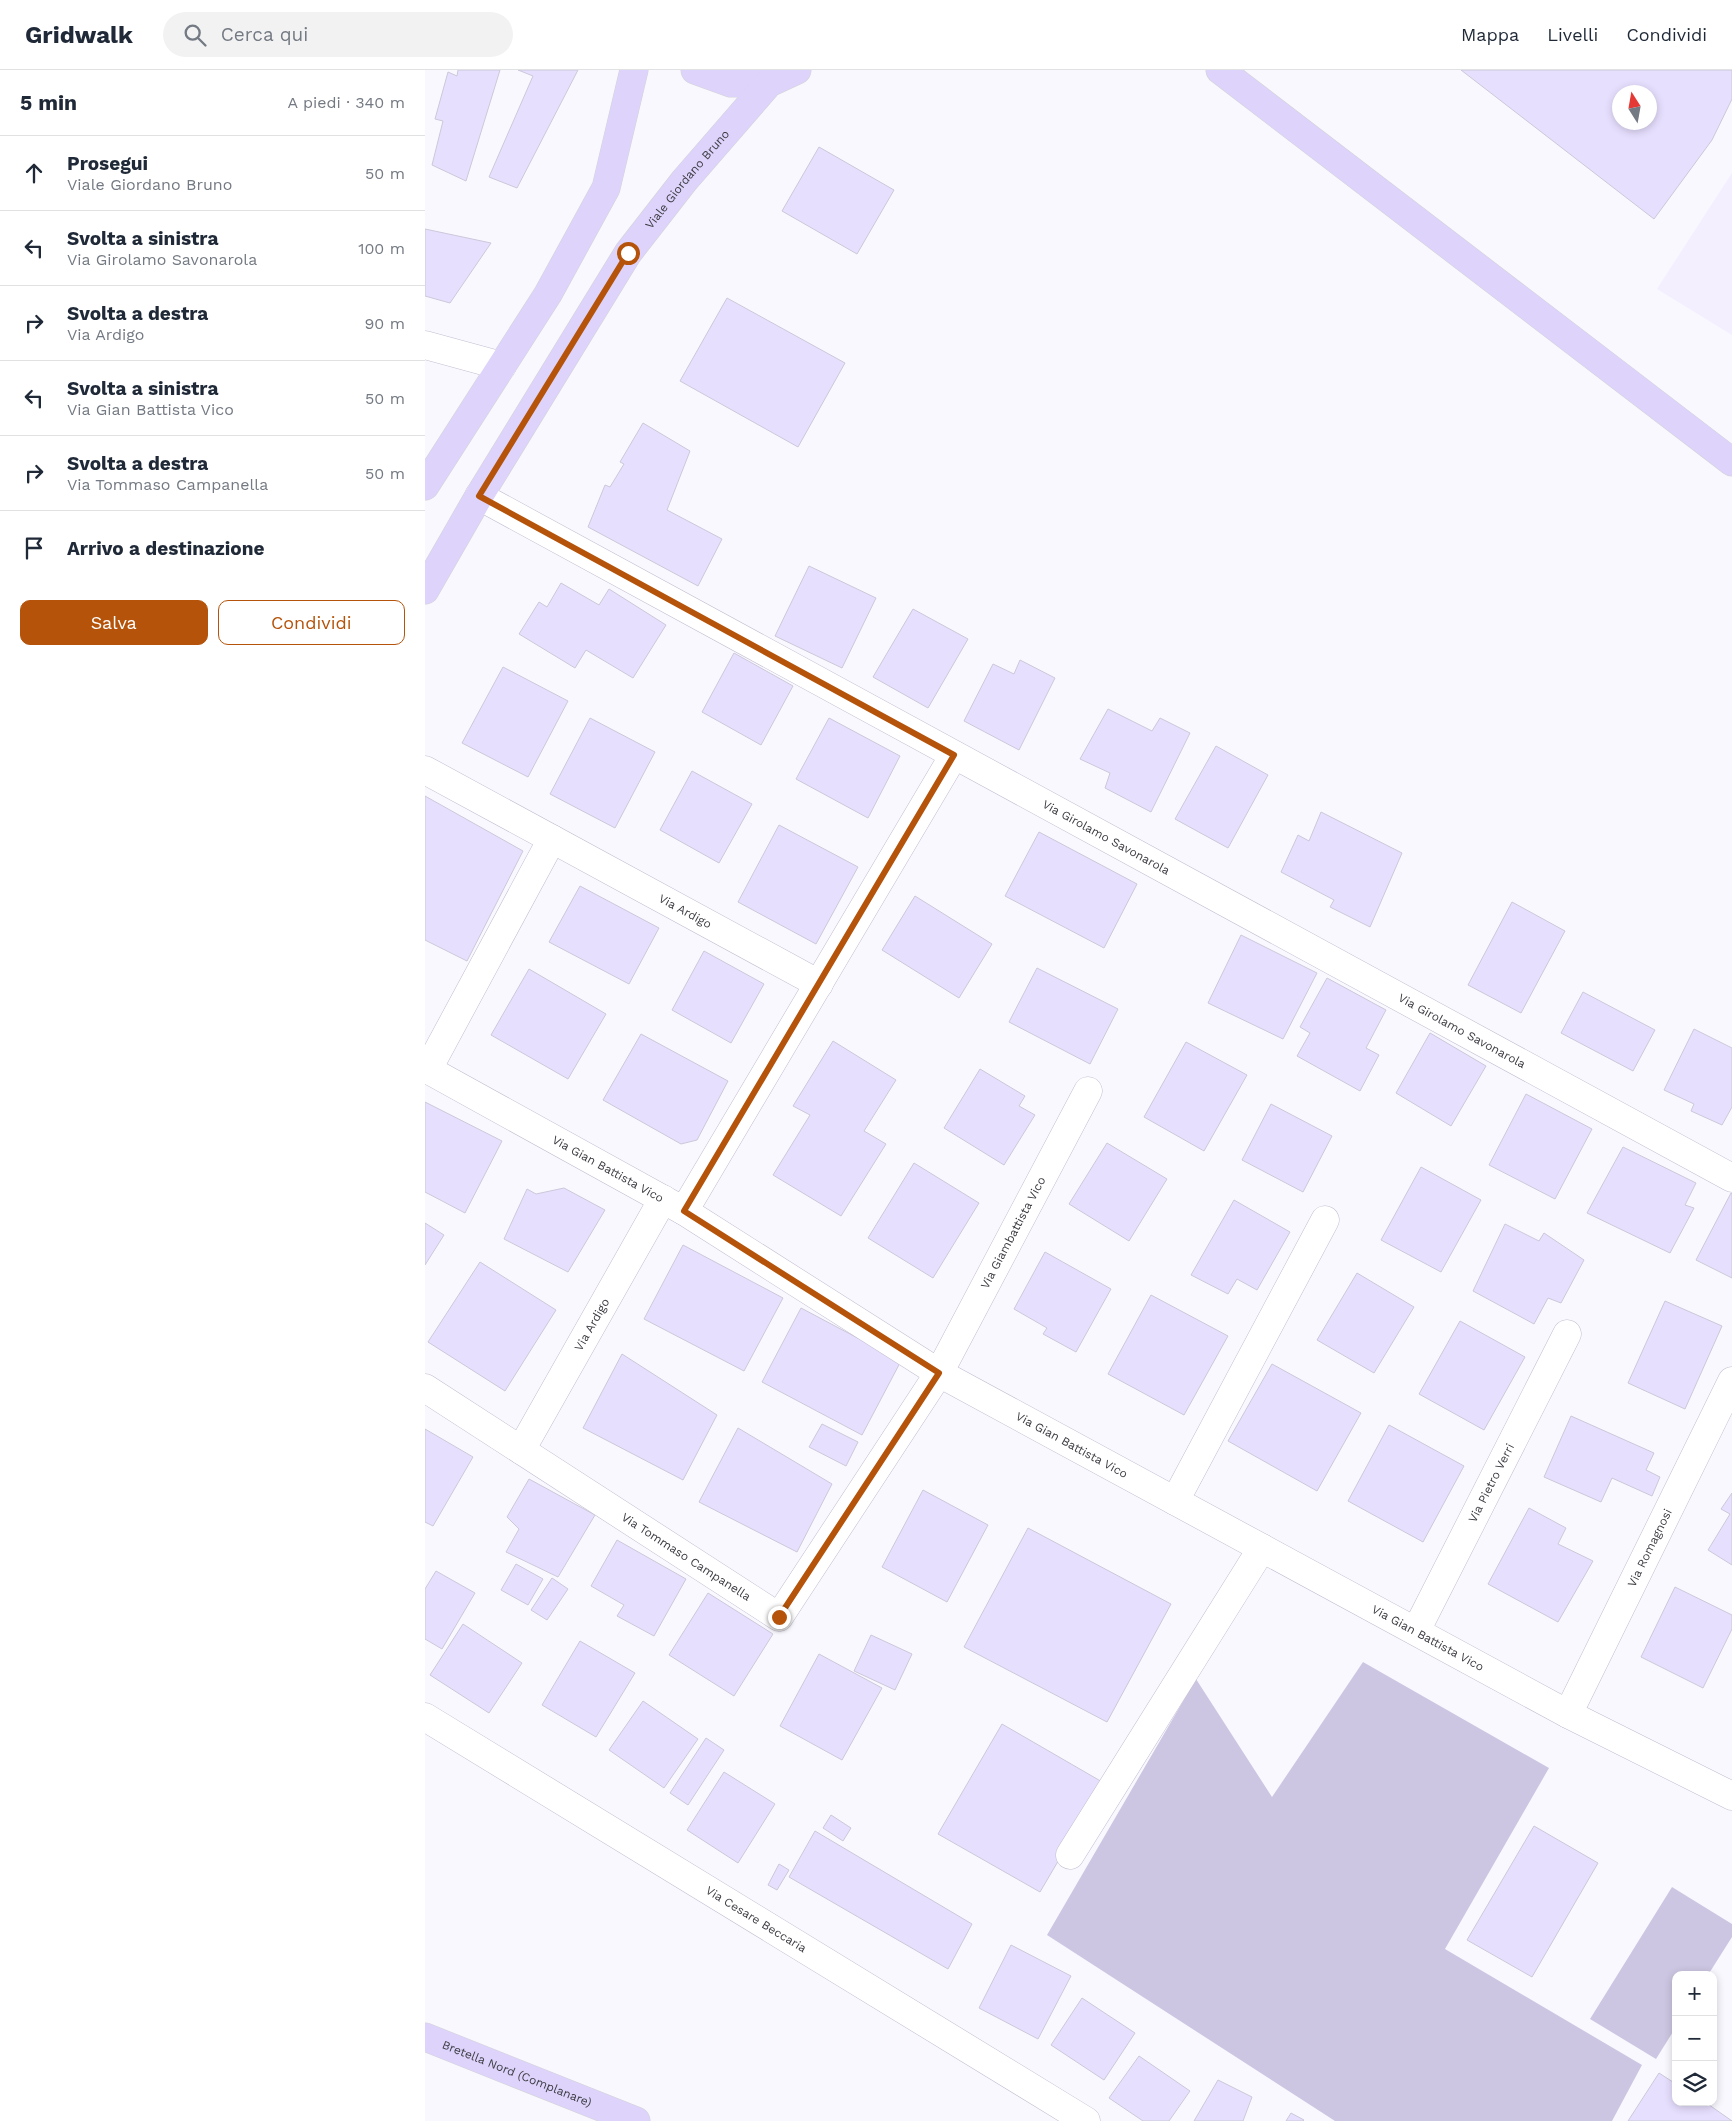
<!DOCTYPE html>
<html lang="it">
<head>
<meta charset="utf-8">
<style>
  :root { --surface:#fff; --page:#f2f2f3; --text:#1f2937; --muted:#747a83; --line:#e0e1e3; --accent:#b45309 }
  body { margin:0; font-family:"Work Sans",sans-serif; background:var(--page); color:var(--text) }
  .controls { position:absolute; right:15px; bottom:15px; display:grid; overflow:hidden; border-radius:10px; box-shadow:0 2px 8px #0003 }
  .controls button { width:45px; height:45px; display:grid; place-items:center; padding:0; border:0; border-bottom:1px solid var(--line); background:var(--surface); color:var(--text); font:25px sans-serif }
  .compass { position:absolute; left:1187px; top:15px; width:45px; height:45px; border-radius:50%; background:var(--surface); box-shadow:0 2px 8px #0003; rotate:349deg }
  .stop { position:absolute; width:15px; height:15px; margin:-11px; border:4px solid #b45309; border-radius:50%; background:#fff }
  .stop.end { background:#b45309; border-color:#fff; box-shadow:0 1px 5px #0008 }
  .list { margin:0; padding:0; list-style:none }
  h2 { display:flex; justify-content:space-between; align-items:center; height:65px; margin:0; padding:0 20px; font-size:21px }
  h2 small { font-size:16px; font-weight:400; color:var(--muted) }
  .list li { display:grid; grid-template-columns:32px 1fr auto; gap:15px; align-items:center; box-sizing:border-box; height:75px; padding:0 20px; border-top:1px solid var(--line) }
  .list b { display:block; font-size:19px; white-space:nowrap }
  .list p { margin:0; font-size:16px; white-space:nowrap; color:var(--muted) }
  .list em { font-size:16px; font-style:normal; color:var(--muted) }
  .actions { display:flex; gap:10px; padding:15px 20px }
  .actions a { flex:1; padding:11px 0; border:1px solid var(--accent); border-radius:10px; text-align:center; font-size:18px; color:var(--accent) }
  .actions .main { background:var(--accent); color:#fff }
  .icon { flex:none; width:28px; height:28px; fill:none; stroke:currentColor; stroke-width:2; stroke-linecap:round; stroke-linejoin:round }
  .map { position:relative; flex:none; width:1307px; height:2051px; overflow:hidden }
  header { display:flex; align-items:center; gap:30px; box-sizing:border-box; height:70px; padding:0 25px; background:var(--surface); border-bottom:1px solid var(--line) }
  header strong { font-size:24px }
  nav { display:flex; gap:28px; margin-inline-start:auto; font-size:18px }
  .search { width:350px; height:45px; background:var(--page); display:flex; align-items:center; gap:12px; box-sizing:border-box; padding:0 18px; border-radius:28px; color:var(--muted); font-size:19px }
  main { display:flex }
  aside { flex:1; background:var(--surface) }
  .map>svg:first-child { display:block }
  .built { fill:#f3efff }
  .green { fill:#cdc6e2 }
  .building { fill:#e7dffe; stroke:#ccc8d9; fill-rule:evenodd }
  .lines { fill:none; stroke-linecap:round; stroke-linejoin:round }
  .minor-casing { stroke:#c3bed0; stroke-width:29 }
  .major-casing { stroke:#d5d4d6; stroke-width:29 }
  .minor { stroke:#fff; stroke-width:28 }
  .major { stroke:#ddd3fb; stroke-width:28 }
  .route { stroke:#b45309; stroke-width:6 }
  .labels { text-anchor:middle; stroke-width:5; stroke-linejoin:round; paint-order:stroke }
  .street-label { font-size:12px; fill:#3e3c43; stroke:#fff }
</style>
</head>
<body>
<header>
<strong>Gridwalk</strong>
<div class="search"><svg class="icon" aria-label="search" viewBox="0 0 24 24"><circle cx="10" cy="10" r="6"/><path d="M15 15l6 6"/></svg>Cerca qui</div>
<nav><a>Mappa</a><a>Livelli</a><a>Condividi</a></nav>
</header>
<main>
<aside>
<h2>5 min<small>A piedi · 340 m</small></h2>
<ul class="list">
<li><svg class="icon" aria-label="ahead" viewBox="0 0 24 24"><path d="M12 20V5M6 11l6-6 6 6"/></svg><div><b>Prosegui</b><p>Viale Giordano Bruno</p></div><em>50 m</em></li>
<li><svg class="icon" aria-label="left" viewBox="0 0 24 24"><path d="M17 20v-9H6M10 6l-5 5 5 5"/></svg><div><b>Svolta a sinistra</b><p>Via Girolamo Savonarola</p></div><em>100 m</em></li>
<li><svg class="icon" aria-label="right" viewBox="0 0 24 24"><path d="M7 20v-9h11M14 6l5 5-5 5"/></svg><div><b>Svolta a destra</b><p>Via Ardigo</p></div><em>90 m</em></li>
<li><svg class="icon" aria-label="left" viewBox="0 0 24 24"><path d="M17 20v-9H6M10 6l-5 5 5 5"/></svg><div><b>Svolta a sinistra</b><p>Via Gian Battista Vico</p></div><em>50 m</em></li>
<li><svg class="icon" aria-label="right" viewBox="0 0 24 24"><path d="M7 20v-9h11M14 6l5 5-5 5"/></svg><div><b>Svolta a destra</b><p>Via Tommaso Campanella</p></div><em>50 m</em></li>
<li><svg class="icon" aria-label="arrive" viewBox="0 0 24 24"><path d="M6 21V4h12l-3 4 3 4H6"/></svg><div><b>Arrivo a destinazione</b></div></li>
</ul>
<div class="actions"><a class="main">Salva</a><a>Condividi</a></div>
</aside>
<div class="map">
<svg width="1307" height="2051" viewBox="0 0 1307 2051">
  <rect width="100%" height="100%" fill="#f9f8ff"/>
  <path class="built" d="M1307,103V265L1232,219Z"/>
  <path class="green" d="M938,1592L1124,1698L1020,1879L1217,1995L1187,2051H910L622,1865L771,1609L847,1727Z
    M1247,1817L1307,1854V1867L1283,1905H1251V1957L1231,1989L1165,1949Z"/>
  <path class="building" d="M33,0H75L41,111L7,95L18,51L10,49L23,2L32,6Z
    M93,0H153L92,118L64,107L108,6Z
    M1036,0H1307V29L1287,70L1229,149ZM1194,22H1224V52H1194Z
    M394,77L469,120L432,184L357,141Z
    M0,159L66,173L25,233L0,226Z
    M302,228L420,293L373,377L255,311Z
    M218,353L265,381L242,440L297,469L273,516L163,457L180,415L185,417L199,394L195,392Z
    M384,496L451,528L417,598L350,566Z
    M136,513L174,535L184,519L241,555L208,608L161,580L150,598L94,564L114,532L122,537Z
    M488,539L543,569L503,638L448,607Z
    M309,583L368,616L336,675L277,642Z
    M595,590L630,608L594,680L539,651L568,594L589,604Z
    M78,597L143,631L103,707L37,673Z
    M683,639L727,661L735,648L765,663L726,742L680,718L685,703L655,689Z
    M165,648L230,682L190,758L125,724Z
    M404,648L475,686L443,748L371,709Z
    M791,676L843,705L803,778L750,749Z
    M267,701L327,734L294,793L235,760Z
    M0,726L98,781L42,891L0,870Z
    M896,742L977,783L945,857L905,837L909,830L856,802L873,765L884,771Z
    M354,755L433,797L391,874L313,832Z
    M614,762L712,814L679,878L580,826Z
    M155,816L234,858L204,914L124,872Z
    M490,826L567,874L534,928L457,880Z
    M1087,832L1140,861L1096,943L1043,915Z
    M816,865L892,903L858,969L783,933Z
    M279,881L339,914L306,973L247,940Z
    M612,898L693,939L665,994L584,952Z
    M104,899L181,944L143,1009L66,965Z
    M902,908L961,940L941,978L954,985L935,1021L872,986L885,963L875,957Z
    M1158,922L1230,960L1208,1001L1136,963Z
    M1269,959L1307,978V1037L1297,1055L1266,1041L1269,1034L1239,1020Z
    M1005,963L1061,996L1026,1056L971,1023Z
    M216,964L303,1011L272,1070L256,1074L178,1030Z
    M408,971L471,1010L439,1061L461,1074L416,1146L348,1105L385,1045L368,1036Z
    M761,972L822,1005L779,1081L719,1047Z
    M555,999L600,1026L594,1036L610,1045L579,1095L519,1058Z
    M1101,1024L1167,1059L1130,1129L1064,1095Z
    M0,1032L77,1071L40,1143L0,1122Z
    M846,1034L907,1066L878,1122L817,1090Z
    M682,1073L742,1109L704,1171L644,1134Z
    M1198,1077L1271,1113L1260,1135L1269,1138L1245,1183L1162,1143Z
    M489,1093L554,1133L508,1208L443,1168Z
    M996,1097L1056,1130L1016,1202L956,1170Z
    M139,1118L180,1140L143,1202L79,1169L102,1119L111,1124Z
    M1306,1123L1307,1124V1208L1271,1190Z
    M809,1130L865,1162L832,1220L812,1209L803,1224L766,1205Z
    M0,1153L19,1165L0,1195Z
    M1080,1154L1114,1171L1119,1163L1159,1190L1136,1233L1123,1228L1109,1254L1048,1221Z
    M258,1175L358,1228L319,1301L219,1249Z
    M620,1182L686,1219L651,1282L618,1264L622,1258L589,1239Z
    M55,1192L131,1240L80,1321L3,1272Z
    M932,1203L989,1237L949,1303L892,1270Z
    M726,1225L803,1266L759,1345L683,1304Z
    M1240,1231L1297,1256L1260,1339L1203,1313Z
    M376,1238L476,1291L437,1365L337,1312Z
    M1035,1251L1100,1287L1059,1360L994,1324Z
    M197,1284L292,1345L258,1410L158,1358Z
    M847,1294L936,1343L892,1421L803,1371Z
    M1146,1346L1229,1383L1221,1400L1235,1407L1227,1426L1187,1408L1176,1432L1119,1407Z
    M397,1354L433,1372L421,1396L384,1377Z
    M964,1355L1039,1396L998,1472L923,1431Z
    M313,1358L407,1414L372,1482L274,1432Z
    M0,1359L48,1387L8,1456L0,1452Z
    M104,1409L170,1445L133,1507L81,1482L94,1459L82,1447Z
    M498,1420L563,1455L522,1532L457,1497Z
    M1307,1423V1495L1283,1480L1305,1444L1296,1439Z
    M1104,1438L1141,1458L1133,1474L1168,1491L1133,1552L1063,1514Z
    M603,1458L746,1534L682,1652L539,1577Z
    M192,1470L261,1509L229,1566L192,1546L199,1535L166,1516Z
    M91,1494L118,1509L103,1535L76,1520Z
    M11,1501L50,1523L17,1579L0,1569V1519Z
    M127,1508L143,1519L122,1550L106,1540Z
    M1250,1517L1307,1545V1559L1278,1618L1216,1587Z
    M283,1523L348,1564L309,1626L244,1585Z
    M38,1554L97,1593L64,1643L5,1605Z
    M446,1565L487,1584L470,1620L429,1601Z
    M155,1571L210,1603L171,1667L117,1635Z
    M394,1584L457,1618L417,1690L355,1656Z
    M218,1631L273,1669L239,1718L184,1680Z
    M577,1654L679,1713L615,1822L513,1764Z
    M281,1668L299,1680L263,1735L245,1723Z
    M299,1702L350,1734L313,1793L262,1760Z
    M406,1745L426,1758L418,1771L398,1758Z
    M1109,1756L1173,1793L1107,1907L1042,1870Z
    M390,1761L547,1854L523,1899L364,1807Z
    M354,1794L364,1800L352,1820L343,1815Z
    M586,1875L646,1906L613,1969L554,1938Z
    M657,1928L710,1963L679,2010L626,1975Z
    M714,1986L765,2021L744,2051H718L684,2028Z
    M1234,2003L1251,2014V2032H1280L1307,2051H1203Z
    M793,2010L827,2027L818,2051H769Z
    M866,2043L879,2050L878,2051H861Z"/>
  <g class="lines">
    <defs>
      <g id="minor">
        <path d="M0,275L77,296"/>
        <path id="s1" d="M54,426L1307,1108"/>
        <path id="s2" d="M0,700L394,914"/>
        <path id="s3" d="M0,998L259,1141L514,1303L1143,1644L1307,1726"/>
        <path d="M3,999L127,769"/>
        <path d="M259,1141L529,685"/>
        <path id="s4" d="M0,1318L354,1547L514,1303L663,1021"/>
        <path id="s5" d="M96,1380L238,1129"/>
        <path d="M750,1431L900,1150"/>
        <path id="s6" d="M991,1561L1142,1264"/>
        <path id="s7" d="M1143,1644L1307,1311"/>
        <path id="s8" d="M0,1647L661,2051"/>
        <path d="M645,1785L837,1478"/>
      </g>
      <g id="major">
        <path d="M270,0L306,13H344"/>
        <path d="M795,0L1307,392"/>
        <path d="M0,416L123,224L181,118L209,0"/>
        <path id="s9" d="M0,520L54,426L203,183L259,111L344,13L372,0"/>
        <path id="s10" d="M0,1967L211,2051"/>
      </g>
    </defs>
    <use href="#minor" class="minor-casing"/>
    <use href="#major" class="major-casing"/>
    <use href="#minor" class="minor"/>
    <use href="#major" class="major"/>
  </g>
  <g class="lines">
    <path class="route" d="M203,183L54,426L529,685L259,1141L514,1303L354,1547"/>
  </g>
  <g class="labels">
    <g class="street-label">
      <text dy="4" stroke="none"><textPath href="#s9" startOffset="488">Viale Giordano Bruno</textPath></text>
      <text dy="4" stroke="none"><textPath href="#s1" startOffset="714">Via Girolamo Savonarola</textPath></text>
      <text dy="4" stroke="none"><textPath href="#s2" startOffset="296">Via Ardigo</textPath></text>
      <text dy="4" stroke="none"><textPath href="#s1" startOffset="1119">Via Girolamo Savonarola</textPath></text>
      <text dy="4" stroke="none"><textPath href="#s3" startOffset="209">Via Gian Battista Vico</textPath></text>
      <text dy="4" stroke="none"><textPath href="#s4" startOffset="872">Via Giambattista Vico</textPath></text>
      <text dy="4" stroke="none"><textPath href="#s5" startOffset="144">Via Ardigo</textPath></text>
      <text dy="4" stroke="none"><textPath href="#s3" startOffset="749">Via Gian Battista Vico</textPath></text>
      <text dy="4" stroke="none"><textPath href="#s6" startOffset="166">Via Pietro Verri</textPath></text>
      <text dy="4" stroke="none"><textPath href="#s7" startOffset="185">Via Romagnosi</textPath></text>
      <text dy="4" stroke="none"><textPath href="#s4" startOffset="311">Via Tommaso Campanella</textPath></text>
      <text dy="4" stroke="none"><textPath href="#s3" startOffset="1154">Via Gian Battista Vico</textPath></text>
      <text dy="4" stroke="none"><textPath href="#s8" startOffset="388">Via Cesare Beccaria</textPath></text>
      <text dy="4" stroke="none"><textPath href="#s10" startOffset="99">Bretella Nord (Complanare)</textPath></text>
    </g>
  </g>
</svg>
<div class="controls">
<button>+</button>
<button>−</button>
<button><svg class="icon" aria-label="layers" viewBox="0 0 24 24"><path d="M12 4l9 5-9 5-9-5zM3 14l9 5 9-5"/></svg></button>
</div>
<svg class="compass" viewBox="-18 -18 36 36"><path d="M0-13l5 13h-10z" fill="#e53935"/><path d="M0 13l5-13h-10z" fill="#747a83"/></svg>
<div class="stop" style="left:203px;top:183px"></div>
<div class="stop end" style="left:354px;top:1547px"></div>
</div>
</main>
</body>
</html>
